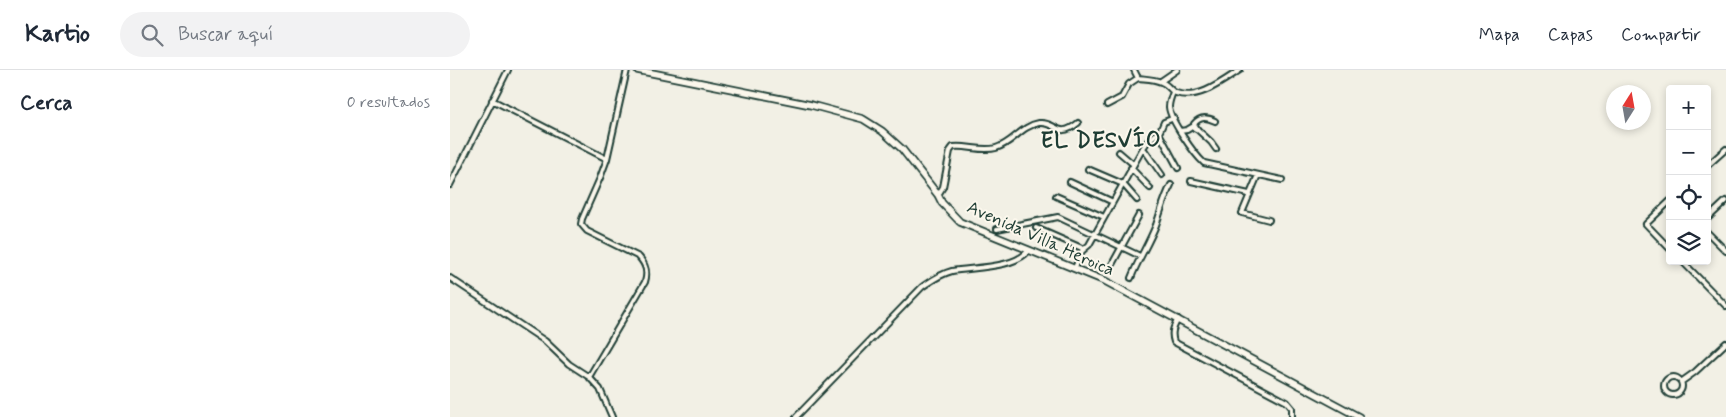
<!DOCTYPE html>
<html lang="es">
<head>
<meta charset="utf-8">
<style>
  :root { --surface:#fff; --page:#f2f2f3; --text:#1f2937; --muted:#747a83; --line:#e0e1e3 }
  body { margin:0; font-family:Mynerve,sans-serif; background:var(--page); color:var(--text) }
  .controls { position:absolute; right:15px; top:15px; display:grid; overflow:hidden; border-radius:5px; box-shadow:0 2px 8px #0003 }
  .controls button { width:45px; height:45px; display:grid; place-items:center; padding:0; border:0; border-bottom:1px solid var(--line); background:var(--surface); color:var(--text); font:25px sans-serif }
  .compass { position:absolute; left:1156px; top:15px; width:45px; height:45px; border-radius:50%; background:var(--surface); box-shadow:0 2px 8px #0003; rotate:11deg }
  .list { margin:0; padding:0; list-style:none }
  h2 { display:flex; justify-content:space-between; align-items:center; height:65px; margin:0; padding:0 20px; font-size:21px }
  h2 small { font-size:16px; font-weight:400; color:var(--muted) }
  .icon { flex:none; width:28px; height:28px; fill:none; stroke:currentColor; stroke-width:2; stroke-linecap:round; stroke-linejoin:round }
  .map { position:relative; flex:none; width:1276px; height:347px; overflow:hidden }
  header { display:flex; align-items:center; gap:30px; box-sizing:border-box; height:70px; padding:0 25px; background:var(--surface); border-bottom:1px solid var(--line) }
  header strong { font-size:24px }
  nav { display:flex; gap:28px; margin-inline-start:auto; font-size:18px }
  .search { width:350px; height:45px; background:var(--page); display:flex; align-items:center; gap:12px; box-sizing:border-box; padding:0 18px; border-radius:28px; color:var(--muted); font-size:19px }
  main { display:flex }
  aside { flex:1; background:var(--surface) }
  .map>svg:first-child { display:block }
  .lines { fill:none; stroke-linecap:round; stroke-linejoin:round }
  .street-casing { stroke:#1f3d34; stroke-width:8 }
  .secondary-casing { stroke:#1f3d34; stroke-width:9 }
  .street { stroke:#fbf7ec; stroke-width:4 }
  .secondary { stroke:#fbf7ec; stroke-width:5.5 }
  .labels { text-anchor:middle; stroke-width:4; stroke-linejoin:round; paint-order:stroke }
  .street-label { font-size:18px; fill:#1f3d34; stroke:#fbf7ec }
  .district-label { font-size:22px; font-weight:bold; letter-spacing:1px; fill:#1f3d34; stroke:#fbf7ec }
</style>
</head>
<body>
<header>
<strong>Kartio</strong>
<div class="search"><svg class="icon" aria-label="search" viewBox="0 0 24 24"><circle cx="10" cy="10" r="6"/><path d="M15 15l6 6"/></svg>Buscar aquí</div>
<nav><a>Mapa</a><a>Capas</a><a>Compartir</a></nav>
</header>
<main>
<aside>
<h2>Cerca<small>0 resultados</small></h2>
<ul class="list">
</ul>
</aside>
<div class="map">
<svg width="1276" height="347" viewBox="0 0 1276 347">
  <rect width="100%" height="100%" fill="#f2f0e5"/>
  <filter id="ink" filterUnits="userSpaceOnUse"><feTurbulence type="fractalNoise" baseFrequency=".02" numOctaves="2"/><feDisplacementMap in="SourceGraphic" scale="10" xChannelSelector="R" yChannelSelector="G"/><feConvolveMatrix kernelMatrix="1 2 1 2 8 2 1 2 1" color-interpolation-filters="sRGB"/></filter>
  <g filter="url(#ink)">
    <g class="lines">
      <defs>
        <path id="street" d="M684,0L688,8C696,9 704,9 711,12C718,14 720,21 726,23C748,31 773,11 790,0
          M711,11L727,0
          M723,22C721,27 719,32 719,37C720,50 744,84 754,93L832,110
          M42,30L157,89
          M657,35L672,27L679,14L688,8
          M748,60L761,72L766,79
          M730,61L737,60L742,57L748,60L744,54C750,46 757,47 765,51
          M709,63L728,98
          M693,78L712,105
          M669,82L683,94
          M1257,96L1276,79
          M681,98L700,118
          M638,99L673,114L687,130
          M808,105L792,143L819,150
          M741,111L799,124
          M620,112L663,132
          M0,115L58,0
          M488,125L493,117L500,81L503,77C517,75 532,82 546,78C563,73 571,56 589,53C607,51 607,70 628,53
          M606,126L654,147
          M1220,131L1196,154L1220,179
          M1257,149L1276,131
          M586,158L634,179
          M547,159L608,147L690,186
          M1257,162L1276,181
          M1232,191L1276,236
          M625,198L632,181L639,175L693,78L698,71L710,61L714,52L724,48
          M660,198L689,145
          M0,208L95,271L119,294L139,307L150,319L162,347
          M681,208C688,190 699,173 706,155C711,141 714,128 721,115
          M728,249C723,258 721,263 724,272L837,332L842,338V347
          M139,307L195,212C198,202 196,195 189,187L137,161L131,154L132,149L150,108L157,89L177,0
          M1214 316a9 9 0 1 1 18 0a9 9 0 1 1-18 0Z
          M1231,312L1245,302L1276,273
          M346,347L472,217C481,211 490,204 502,201C522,197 565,199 579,180"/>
        <path id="secondary" d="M187,0L361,35L413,49L432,61L452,79L488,125L492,133L510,152L655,211L909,347"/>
      </defs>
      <use href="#street" class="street-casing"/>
      <use href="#secondary" class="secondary-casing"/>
      <use href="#street" class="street"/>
      <use href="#secondary" class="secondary"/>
    </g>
  </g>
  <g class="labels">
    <g class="street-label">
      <text transform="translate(591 168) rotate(24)" y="6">Avenida Villa Heroica</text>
    </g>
    <g class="district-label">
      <text x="651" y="77">EL DESVÍO</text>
    </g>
  </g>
</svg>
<div class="controls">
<button>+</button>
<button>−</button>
<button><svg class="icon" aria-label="locate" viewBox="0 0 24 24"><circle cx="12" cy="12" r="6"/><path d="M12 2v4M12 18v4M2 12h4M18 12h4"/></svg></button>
<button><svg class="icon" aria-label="layers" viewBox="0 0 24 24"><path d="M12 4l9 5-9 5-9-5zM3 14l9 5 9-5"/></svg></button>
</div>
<svg class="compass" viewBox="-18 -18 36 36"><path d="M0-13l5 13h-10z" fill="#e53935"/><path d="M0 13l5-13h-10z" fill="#747a83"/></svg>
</div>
</main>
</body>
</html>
